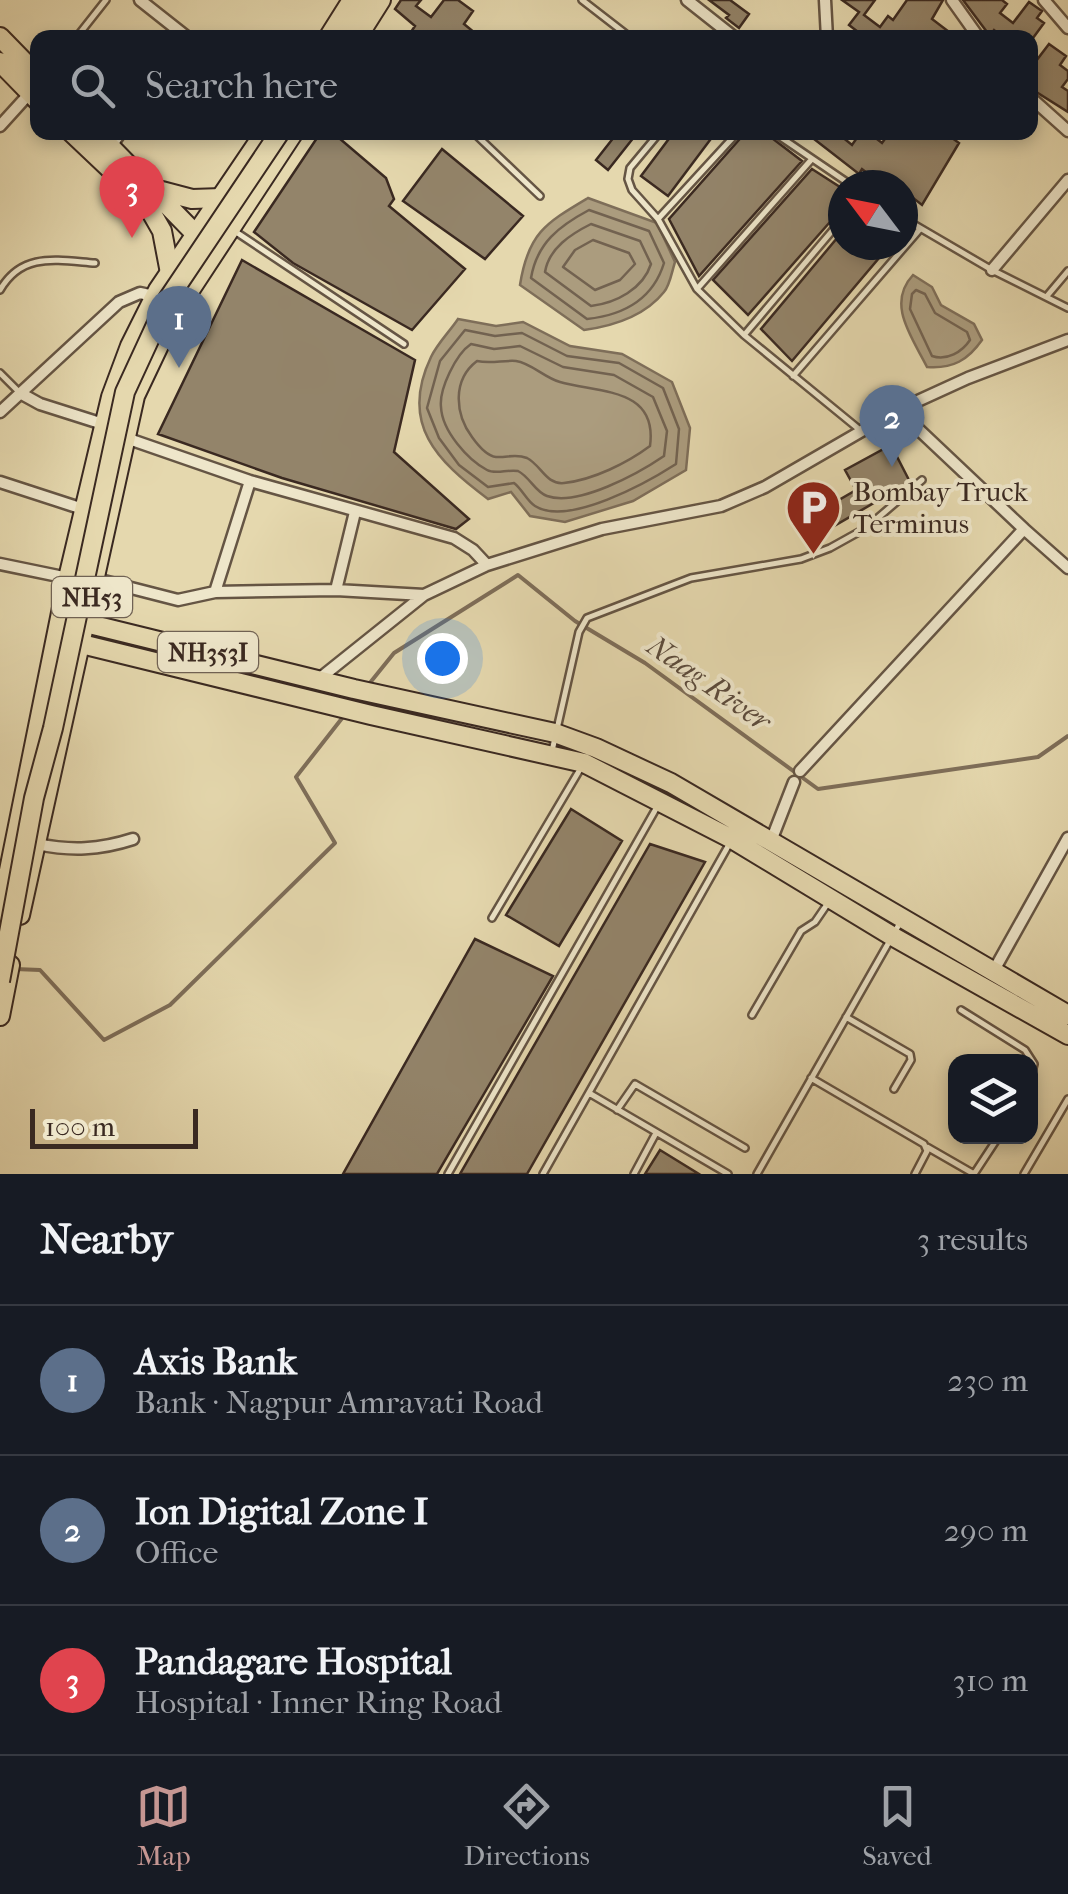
<!DOCTYPE html>
<html lang="en">
<head>
<meta charset="utf-8">
<style>
  :root { --surface:#171b24; --page:#242831; --text:#f1f3f6; --muted:#9ea1a6; --line:#363941; --accent:#c59692 }
  body { margin:0; font-family:"IM FELL French Canon",serif; background:var(--page); color:var(--text) }
  .controls { position:absolute; right:30px; bottom:30px; display:grid; overflow:hidden; border-radius:20px; box-shadow:0 5px 15px #0003 }
  .controls button { width:90px; height:90px; display:grid; place-items:center; padding:0; border:0; border-bottom:2px solid var(--line); background:var(--surface); color:var(--text); font:50px sans-serif }
  .compass { position:absolute; left:828px; top:170px; width:90px; height:90px; border-radius:50%; background:var(--surface); box-shadow:0 5px 15px #0003; rotate:302deg }
  .scale { position:absolute; left:30px; bottom:25px; width:168px; box-sizing:border-box; padding-left:10px; border:5px solid #3a2921; border-top:0; font-size:28px; line-height:35px; white-space:nowrap; color:#3a2921; -webkit-text-stroke:8px #eee6ca; paint-order:stroke }
  .you { position:absolute; left:442px; top:658px; width:35px; height:35px; margin:-25px; border:8px solid #fff; border-radius:50%; background:#1a73e8; box-shadow:0 0 0 15px #1a73e833 }
  .badge { display:grid; place-items:center; width:65px; height:65px; border-radius:50%; background:var(--accent); color:#fff; font-size:32px; font-weight:700 }
  .pin { position:absolute; translate:-50% -82px; filter:drop-shadow(0 2px 5px #0008) }
  .pin::after { content:''; position:absolute; top:52px; width:35px; height:30px; background:inherit; clip-path:polygon(0 0,100% 0,50% 100%) }
  .list { margin:0; padding:0; list-style:none }
  h2 { display:flex; justify-content:space-between; align-items:center; height:130px; margin:0; padding:0 40px; font-size:42px }
  h2 small { font-size:32px; font-weight:400; color:var(--muted) }
  .list li { display:grid; grid-template-columns:65px 1fr auto; gap:30px; align-items:center; box-sizing:border-box; height:150px; padding:0 40px; border-top:2px solid var(--line) }
  .list b { display:block; font-size:38px; white-space:nowrap }
  .list p { margin:0; font-size:32px; white-space:nowrap; color:var(--muted) }
  .list em { font-size:32px; font-style:normal; color:var(--muted) }
  .icon { flex:none; width:55px; height:55px; fill:none; stroke:currentColor; stroke-width:2; stroke-linecap:round; stroke-linejoin:round }
  .map { position:relative; flex:none; width:1068px; height:1174px; overflow:hidden }
  .search { position:absolute; background:var(--surface); box-shadow:0 5px 15px #0003; left:30px; right:30px; top:30px; height:110px; display:flex; align-items:center; gap:25px; box-sizing:border-box; padding:0 35px; border-radius:20px; color:var(--muted); font-size:38px }
  .sheet { height:580px; background:var(--surface) }
  nav { display:flex; justify-content:space-around; align-items:center; box-sizing:border-box; height:140px; border-top:2px solid var(--line); background:var(--surface); font-size:28px; color:var(--muted) }
  nav a { display:grid; justify-items:center; gap:5px }
  nav .on { color:var(--accent) }
  .map>svg:first-child { display:block }
  .water { fill:#ab9c7e; stroke:#7e6e59; stroke-width:2.5 }
  .lines { fill:none; stroke-linecap:round; stroke-linejoin:round }
  .shore { stroke:#726250; stroke-width:2.5 }
  .stream { stroke:#7e6e59; stroke-width:4 }
  .building { fill:#93846a; stroke:#3a2921; stroke-width:2.5 }
  .service-casing { stroke:#655544; stroke-width:10 }
  .minor-casing { stroke:#655544; stroke-width:15 }
  .primary-casing { stroke:#3a2921; stroke-width:22 }
  .trunk-casing { stroke:#3a2921; stroke-width:22 }
  .service { stroke:#eee6ca; stroke-width:5 }
  .minor { stroke:#eee6ca; stroke-width:10 }
  .primary { stroke:#e5d8ae; stroke-width:18 }
  .trunk { stroke:#e5d8ae; stroke-width:18 }
  .trunk-bridge-casing { stroke:#3a2921; stroke-width:22; stroke-linecap:butt }
  .trunk-bridge { stroke:#e5d8ae; stroke-width:18 }
  .labels { text-anchor:middle; stroke-width:8; stroke-linejoin:round; paint-order:stroke }
  .shield { fill:#eee6ca; stroke:#706254; stroke-width:2.5 }
  .shield-label { font-size:25px; font-weight:bold; fill:#3a2921 }
  .poi-label { font-size:28px; fill:#3a2921; stroke:#eee6ca; text-anchor:start }
  .water-label { font-size:30px; font-style:italic; fill:#5c4c3d; stroke:#eee6ca }
</style>
</head>
<body>
<div class="map">
<svg width="1068" height="1174" viewBox="0 0 1068 1174">
  <rect width="100%" height="100%" fill="#e5d8ae"/>
  <filter id="stains"><feTurbulence type="fractalNoise" baseFrequency=".002" numOctaves="4"/><feColorMatrix values="0 0 0 0 .2 0 0 0 0 .09 0 0 0 0 .02 0 0 0 .5 -.17"/></filter>
  <radialGradient id="worn" r=".72"><stop offset=".6" stop-color="#630" stop-opacity="0"/><stop offset="1" stop-color="#630" stop-opacity=".3"/></radialGradient>
  <path class="water" d="M588,198L657,223L675,262C672,271 670,285 664,292C644,317 613,326 584,330L520,285C528,233 546,223 588,198Z
    M913,275L932,287L941,305L974,324L982,340C968,360 953,369 927,367C912,337 886,304 913,275Z
    M458,319L496,326L523,322L570,346L622,354L672,382L690,428L686,470L633,501L565,522L530,516L511,492L488,499C437,461 399,424 431,357C437,344 450,331 458,319Z"/>
  <g class="lines">
    <path class="shore" d="M589,210L649,231L664,263C653,299 624,315 587,319L531,278C537,243 559,226 589,210Z
      M591,224L640,241L651,264C643,289 616,303 591,306L545,272C549,248 571,234 591,224Z
      M593,240L629,253L635,264L620,280L595,290L563,267L575,250Z
      M916,290L925,294L935,313L967,332L970,340C962,352 947,361 932,356L910,309L912,294Z
      M465,330L495,336L522,333L567,356L619,363L663,388L679,429L676,464C648,482 568,527 535,506C527,501 522,489 514,483L488,487L459,465L439,438L427,408L440,361Z
      M471,344L494,349L520,346L563,367L614,375L653,397L667,431L664,456C639,473 578,507 547,496C535,492 530,477 518,471C507,469 496,475 487,470C468,460 442,431 441,407C439,389 456,354 471,344Z
      M477,361C491,364 503,360 516,361C531,363 545,378 560,382C598,393 658,387 650,446C627,463 593,480 564,483C546,485 541,465 527,458C515,453 507,458 496,457C487,456 477,444 472,437C455,414 452,380 477,361Z"/>
    <path class="stream" d="M369,684L394,653L518,575L575,621L645,663L818,789L1038,757L1068,736
      M15,969L40,970L104,1040L170,1005L335,843L296,777L343,717"/>
  </g>
  <path class="building" d="M401,0H421L416,6L431,17L444,0H458L473,11L464,24L481,38H407L415,26L395,9Z
    M709,0H730L749,14L739,28L726,18L729,15Z
    M842,0H875L864,15L880,27L888,16L893,20L907,0H943L932,19L957,38H866L849,25L859,12Z
    M963,0H1002L1007,4L1000,13L1013,23L1029,2L1042,11L1037,18L1044,23L1033,38H1004L994,30L990,36Z
    M1049,44L1066,56L1060,65L1068,71V79L1062,87L1068,91V112L1030,88V69Z
    M321,132H332L386,178L394,199L389,206L465,269L412,330L293,263L254,232Z
    M618,132H638L608,170L596,160Z
    M674,132H716L668,196L641,176Z
    M746,132H764L802,161L699,276L669,219Z
    M805,132H836L852,145L861,132H868L882,143L890,132H944L959,143L922,205L903,190V185H896L884,176L879,182L862,169L859,174Z
    M442,149L523,216L485,259L403,201Z
    M812,169L843,189V212L837,214L748,315L713,280Z
    M843,231V245H890L792,361L761,329Z
    M242,260L415,360L394,452L469,519L456,529L282,478L158,434Z
    M891,445L910,482L810,540L788,504L800,497L813,515L856,490L845,470Z
    M571,809L622,841L559,946L506,915Z
    M650,844L705,862L527,1174H460Z
    M475,939L553,976L437,1174H343Z
    M660,1150L699,1174H645Z"/>
  <g class="lines">
    <defs>
      <path id="service" d="M582,0L631,38
        M76,38L106,0
        M473,132L540,196
        M660,132L630,168L628,179L632,190L658,219L697,289L744,335L860,430
        M773,132L851,185
        M114,146L124,132
        M903,218L992,270L1068,308
        M658,219L738,132
        M236,232L404,344
        M697,289L811,160
        M0,290C22,252 56,260 95,263
        M1047,296L1068,271
        M745,334L843,218
        M0,373L20,393
        M793,376L920,229
        M552,751L579,632L587,618L691,578L801,559L830,548L866,528L922,480
        M492,918L582,766
        M961,1010L1025,1050L1034,1064L1030,1080
        M752,1015L801,931L815,922L828,903
        M846,1017L910,1054L911,1060L894,1089
        M811,1078L924,1144L927,1151L915,1174
        M589,1093L728,1174
        M617,1110L635,1084L745,1148
        M927,1147L974,1174L999,1136
        M448,1174L657,807
        M543,1174L731,841
        M634,1174L656,1133
        M757,1174L901,921
        M1024,1174L1068,1099"/>
      <path id="minor" d="M140,0L188,38
        M687,0L735,38
        M825,0L827,38
        M952,0L979,38
        M1044,0L1068,28
        M1030,97L1068,131
        M0,126L29,94
        M992,270L1068,180
        M20,393L40,404L103,424
        M0,412L119,302L140,293L154,296
        M126,438L250,481L454,538L473,550L487,565
        M0,482L83,509
        M1024,529L1068,568
        M0,564L68,578
        M96,579L178,600L215,592L336,590L424,595
        M336,590L355,512
        M215,592L250,481
        M319,679L424,595L487,565L602,529L721,506L765,487L898,410L968,378L1068,340
        M800,771L1024,529L898,410
        M771,841L794,782
        M37,844C71,851 99,850 133,839
        M993,972L1068,838"/>
      <path id="primary" d="M328,38L352,0
        M357,38L381,0
        M0,915L68,578L111,397L130,346L158,290L265,132
        M20,915L135,396L173,316L294,132
        M0,1016L10,965"/>
      <path id="trunk" d="M0,37L38,76
        M343,38L368,0
        M0,62L38,101
        M71,132L146,203L162,231L170,273L191,287
        M96,132L213,252
        M154,189L192,199L222,198
        M61,617L354,689L555,733L596,748L671,783L1068,1015
        M57,638L371,715L584,763L732,839L892,936L1068,1035"/>
    </defs>
    <use href="#service" class="service-casing"/>
    <use href="#minor" class="minor-casing"/>
    <use href="#primary" class="primary-casing"/>
    <use href="#trunk" class="trunk-casing"/>
    <use href="#service" class="service"/>
    <use href="#minor" class="minor"/>
    <use href="#primary" class="primary"/>
    <use href="#trunk" class="trunk"/>
    <defs>
      <path id="trunk-bridge" d="M0,981L34,798L53,728L125,392L168,299L280,132"/>
    </defs>
    <use href="#trunk-bridge" class="trunk-bridge-casing"/>
    <use href="#trunk-bridge" class="trunk-bridge"/>
  </g>
  <defs>
    <symbol id="parking-pin" viewBox="-11 -11 22 30"><path d="M0 17L-7.5 6A9.5 9.5 0 1 1 7.5 6Z" fill="#8f2418" stroke="#eee6ca"/><path d="M-3.5-5.5H1a3.5 3.5 0 0 1 0 7H-1V5.5H-3.5ZM-1-3.4V-.6H.8a1.4 1.4 0 0 0 0-2.8Z" fill="#fff"/></symbol>
  </defs>
  <g fill-rule="evenodd">
    <use href="#parking-pin" x="782" y="476" width="63" height="86"/>
  </g>
  <g class="labels">
    <g class="shield">
      <rect x="52" y="577" width="80" height="40" rx="8"/>
      <rect x="158" y="632" width="100" height="40" rx="8"/>
    </g>
    <g class="shield-label">
      <text x="92" y="606">NH53</text>
      <text x="208" y="661">NH353I</text>
    </g>
    <g class="poi-label">
      <text x="853" y="501">Bombay Truck<tspan x="853" dy="32">Terminus</tspan></text>
    </g>
    <g class="water-label">
      <text transform="translate(709 683) rotate(35)" y="10">Naag River</text>
    </g>
  </g>
  <rect width="100%" height="100%" filter="url(#stains)"/>
  <rect width="100%" height="100%" fill="url(#worn)"/>
</svg>
<div class="controls">
<button><svg class="icon" aria-label="layers" viewBox="0 0 24 24"><path d="M12 4l9 5-9 5-9-5zM3 14l9 5 9-5"/></svg></button>
</div>
<svg class="compass" viewBox="-18 -18 36 36"><path d="M0-13l5 13h-10z" fill="#e53935"/><path d="M0 13l5-13h-10z" fill="#9ea1a6"/></svg>
<div class="scale">100 m</div>
<div class="you"></div>
<div class="pin badge" style="left:179px;top:368px;background:#5c6f8a">1</div>
<div class="pin badge" style="left:892px;top:467px;background:#5c6f8a">2</div>
<div class="pin badge" style="left:132px;top:238px;background:#e0444e">3</div>
<div class="search"><svg class="icon" aria-label="search" viewBox="0 0 24 24"><circle cx="10" cy="10" r="6"/><path d="M15 15l6 6"/></svg>Search here</div>
</div>
<section class="sheet">
<h2>Nearby<small>3 results</small></h2>
<ul class="list">
<li><span class="badge" style="background:#5c6f8a">1</span><div><b>Axis Bank</b><p>Bank · Nagpur Amravati Road</p></div><em>230 m</em></li>
<li><span class="badge" style="background:#5c6f8a">2</span><div><b>Ion Digital Zone I</b><p>Office</p></div><em>290 m</em></li>
<li><span class="badge" style="background:#e0444e">3</span><div><b>Pandagare Hospital</b><p>Hospital · Inner Ring Road</p></div><em>310 m</em></li>
</ul>
</section>
<nav>
<a class="on"><svg class="icon" aria-label="map" viewBox="0 0 24 24"><path d="M3 6l6-2 6 2 6-2v14l-6 2-6-2-6 2zM9 4v14M15 6v14"/></svg>Map</a>
<a><svg class="icon" aria-label="directions" viewBox="0 0 24 24"><path d="M12 3l9 9-9 9-9-9zM9 14v-3h6M13 9l2 2-2 2"/></svg>Directions</a>
<a><svg class="icon" aria-label="saved" viewBox="0 0 24 24"><path d="M7 4h10v16l-5-4-5 4z"/></svg>Saved</a>
</nav>
</body>
</html>
